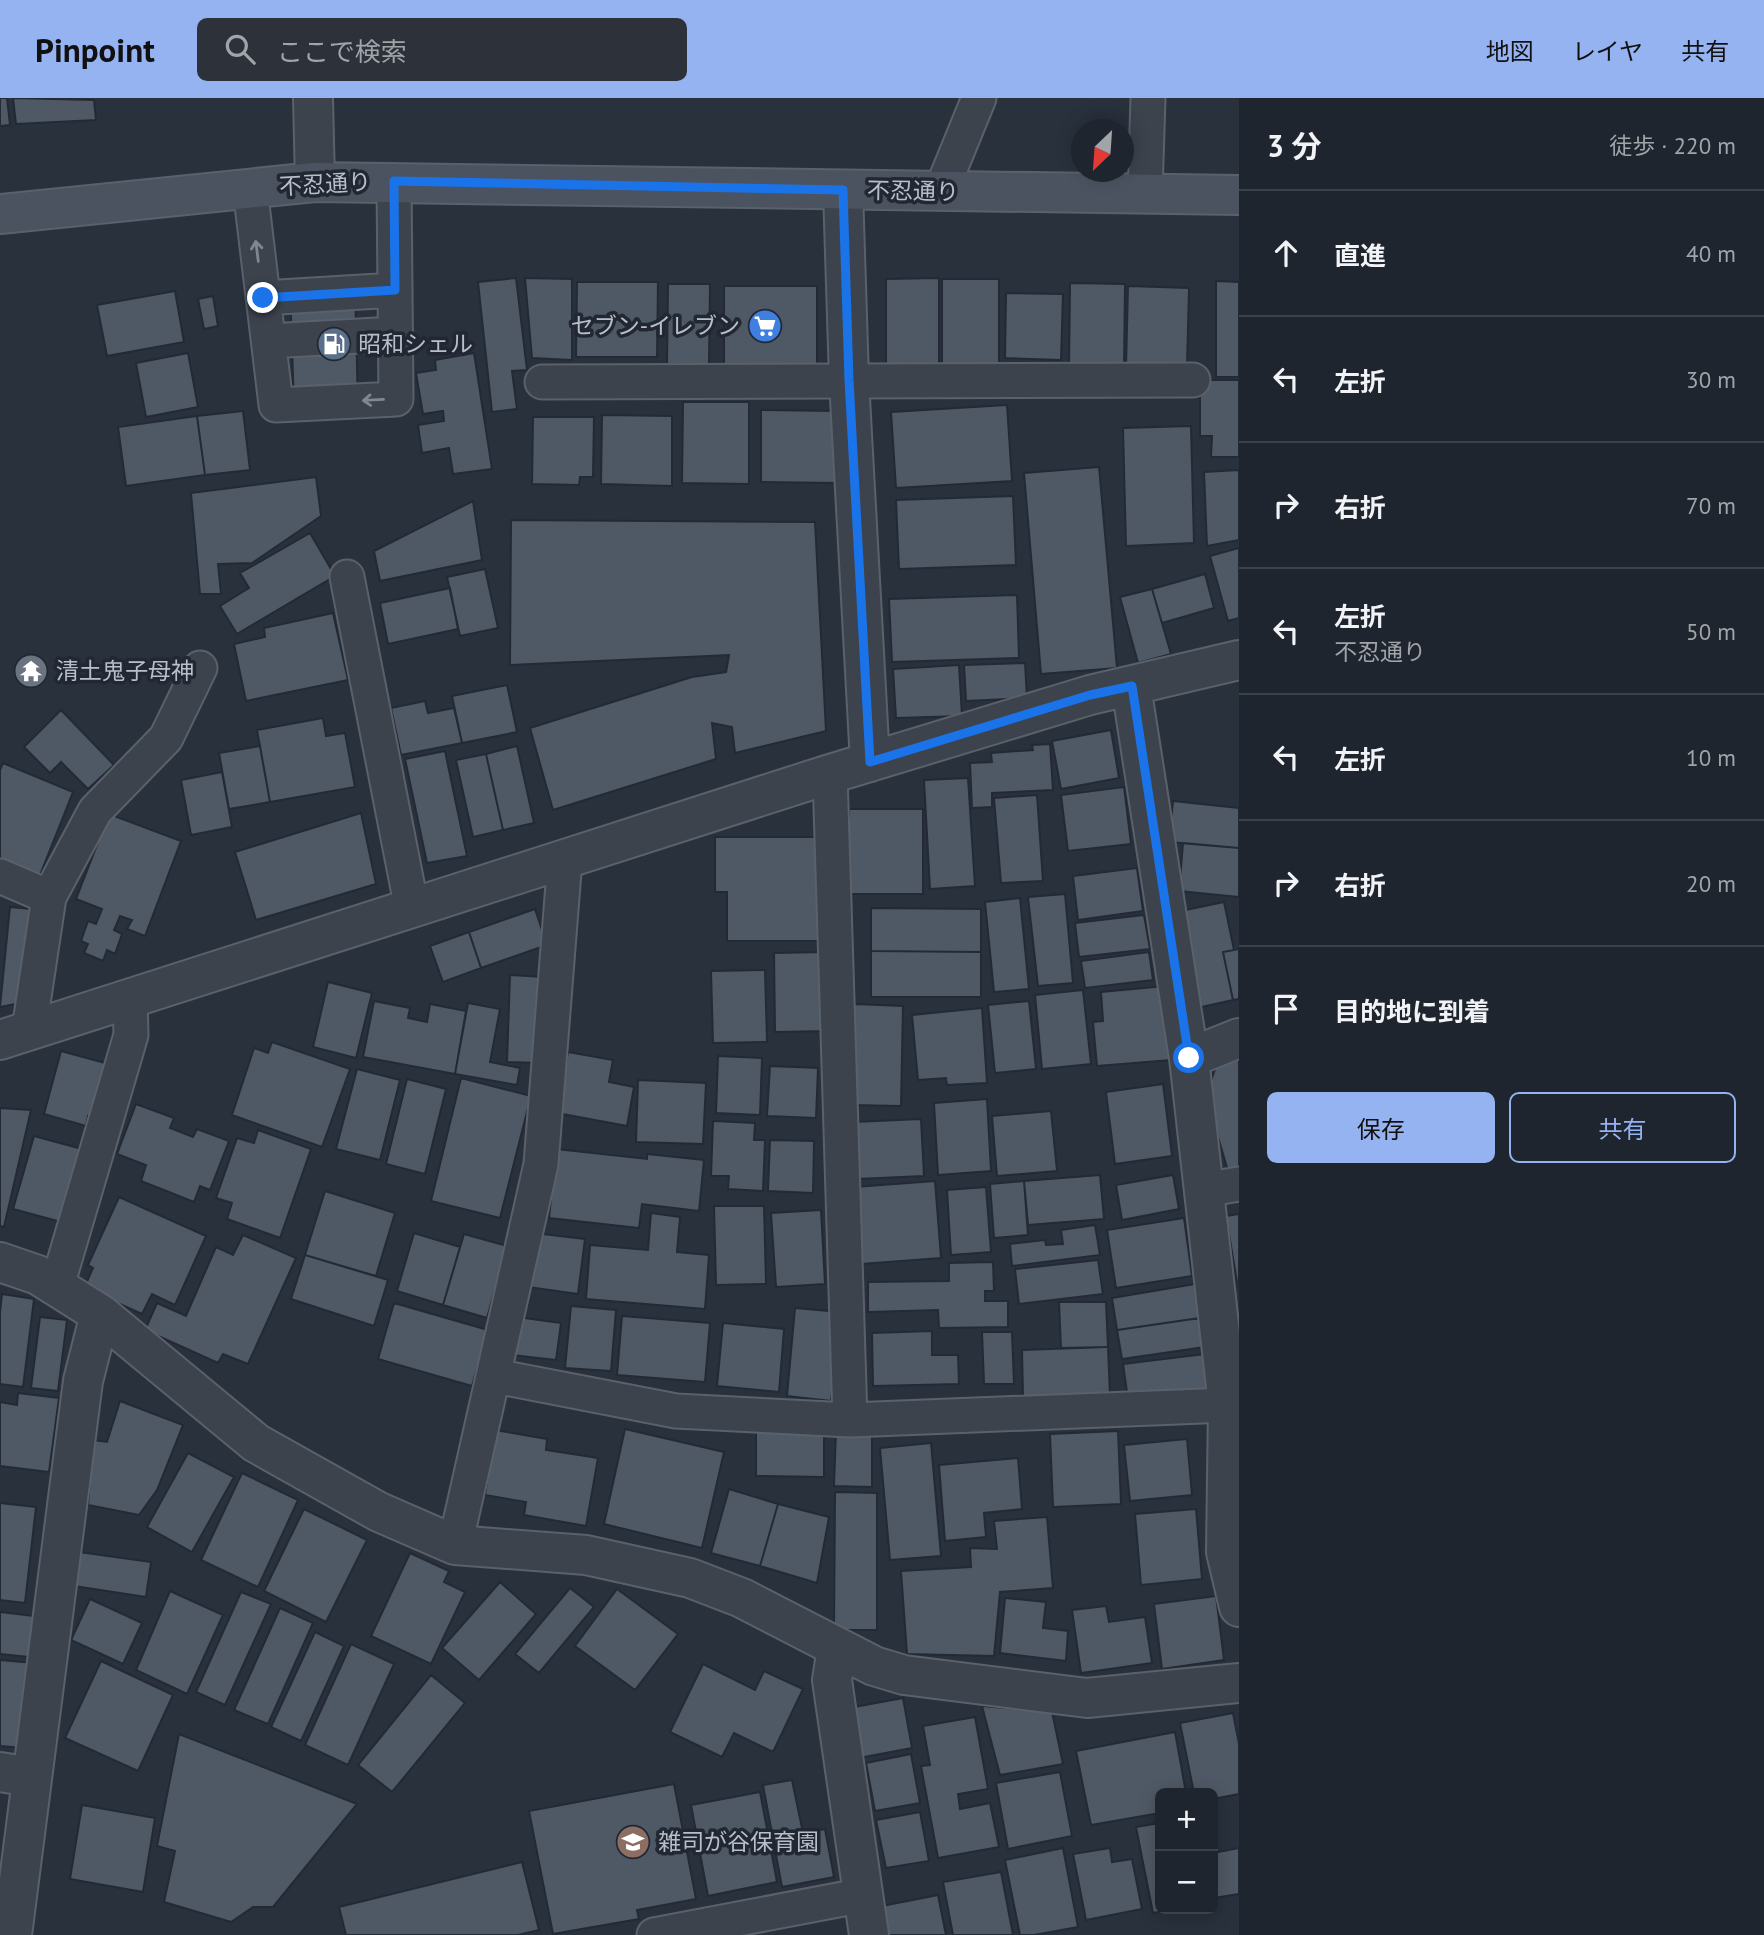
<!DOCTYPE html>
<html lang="ja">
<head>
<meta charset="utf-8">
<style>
  :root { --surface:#1f252e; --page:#2c313a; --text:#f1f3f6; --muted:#a1a5aa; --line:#3c424a; --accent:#95b2f1 }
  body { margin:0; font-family:"PT Sans","Noto Sans JP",sans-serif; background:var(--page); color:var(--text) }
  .controls { position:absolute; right:21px; bottom:21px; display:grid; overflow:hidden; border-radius:10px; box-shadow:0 4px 18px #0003 }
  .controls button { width:63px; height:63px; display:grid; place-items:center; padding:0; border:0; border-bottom:2px solid var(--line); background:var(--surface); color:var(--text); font:35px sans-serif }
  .compass { position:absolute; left:1071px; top:21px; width:63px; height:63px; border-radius:50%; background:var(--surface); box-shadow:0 4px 18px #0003; rotate:205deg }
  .stop { position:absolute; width:21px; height:21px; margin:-16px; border:5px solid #1a73e8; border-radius:50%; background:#fff }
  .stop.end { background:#1a73e8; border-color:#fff; box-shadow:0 2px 7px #0008 }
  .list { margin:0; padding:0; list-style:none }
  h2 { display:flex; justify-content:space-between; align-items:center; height:91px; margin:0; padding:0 28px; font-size:30px }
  h2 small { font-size:23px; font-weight:400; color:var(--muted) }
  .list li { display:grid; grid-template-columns:46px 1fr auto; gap:21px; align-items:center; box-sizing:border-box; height:126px; padding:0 28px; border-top:2px solid var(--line) }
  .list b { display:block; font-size:26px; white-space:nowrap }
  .list p { margin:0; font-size:23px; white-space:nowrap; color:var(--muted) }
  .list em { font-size:23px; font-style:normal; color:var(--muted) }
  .actions { display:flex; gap:14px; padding:21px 28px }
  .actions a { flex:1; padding:16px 0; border:2px solid var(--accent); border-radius:10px; text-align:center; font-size:24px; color:var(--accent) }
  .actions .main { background:var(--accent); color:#111 }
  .icon { flex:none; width:38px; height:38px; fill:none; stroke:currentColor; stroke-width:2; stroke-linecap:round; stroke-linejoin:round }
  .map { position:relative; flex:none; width:1239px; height:1837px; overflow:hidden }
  header { display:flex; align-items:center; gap:42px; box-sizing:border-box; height:98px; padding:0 35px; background:var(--accent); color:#111 }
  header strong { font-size:33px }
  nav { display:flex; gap:38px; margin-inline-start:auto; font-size:24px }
  .search { width:490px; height:63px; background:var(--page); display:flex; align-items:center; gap:18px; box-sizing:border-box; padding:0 24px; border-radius:10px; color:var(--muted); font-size:26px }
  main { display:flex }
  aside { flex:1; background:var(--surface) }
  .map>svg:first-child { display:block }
  .building { fill:#4f5965; stroke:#232a35; stroke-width:2 }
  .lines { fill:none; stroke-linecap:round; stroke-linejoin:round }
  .lane-casing { stroke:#5a616b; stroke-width:37 }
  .street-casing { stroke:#5a616b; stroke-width:42 }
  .secondary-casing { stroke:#5a616b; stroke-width:42 }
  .lane { stroke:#3c434d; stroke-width:33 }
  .street { stroke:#3c434d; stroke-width:38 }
  .secondary { stroke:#4b5360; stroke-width:38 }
  .oneway { stroke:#818791 }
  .route { stroke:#1a73e8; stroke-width:9 }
  .labels { text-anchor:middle; stroke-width:7; stroke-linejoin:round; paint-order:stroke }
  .street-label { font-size:23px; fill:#b9bfc8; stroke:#212833 }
  .poi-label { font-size:23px; fill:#b9bfc8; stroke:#212833; text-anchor:start }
</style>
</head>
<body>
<header>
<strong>Pinpoint</strong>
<div class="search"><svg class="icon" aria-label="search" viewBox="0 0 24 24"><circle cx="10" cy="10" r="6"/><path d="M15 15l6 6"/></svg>ここで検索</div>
<nav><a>地図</a><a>レイヤ</a><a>共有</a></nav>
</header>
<main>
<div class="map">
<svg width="1239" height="1837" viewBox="0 0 1239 1837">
  <rect width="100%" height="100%" fill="#29313d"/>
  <path class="building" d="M0,0H7L10,27L0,28Z
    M13,0L94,2L96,22L16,26Z
    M516,180L527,272L512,273L517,311L492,314L478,184Z
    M525,180L572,181V262L532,260Z
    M939,180V271H886V181Z
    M942,181H999V271L942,270Z
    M1216,183L1239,184V279H1216Z
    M577,184H658L657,259H576Z
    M355,185L358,309L294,311L290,187Z
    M1070,185L1125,186L1124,269L1069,268Z
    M668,186H710L709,266H667Z
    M724,188H817V266H724Z
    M1128,188L1189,190L1187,270H1126Z
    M175,193L184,244L107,258L97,207Z
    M1006,195L1063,196L1061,262L1005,260Z
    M213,198L218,228L204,231L198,201Z
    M188,255L198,309L146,319L136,265Z
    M474,255L492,371L453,376L449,350L422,355L418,327L444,323L443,313L423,316L416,275L436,272L435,262Z
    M1200,282H1239V359H1211L1212,338H1200Z
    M683,304H749V386L682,385Z
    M1007,307L1012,383L896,390L891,314Z
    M761,312L836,313V385L761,384Z
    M243,313L250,372L205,377L197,318Z
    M602,317L672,318V388L601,386Z
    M197,318L205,377L126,388L118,329Z
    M533,319H594L593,379H580L579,387L532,386Z
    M1191,328L1194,445L1126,448L1123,330Z
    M1099,369L1117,570L1041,576L1024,375Z
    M1239,372V442L1207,448L1204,374Z
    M316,379L321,418L252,465L218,466L221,496H200L191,395Z
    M1013,398L1016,467L899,471L896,402Z
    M473,403L482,462L380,483L374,453Z
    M511,422L815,424L826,633L735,655L732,629L712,625L716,661L553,712L530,630L692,579L726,574L729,557L510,567Z
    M310,435L335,478L237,536L220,508L249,490L240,475Z
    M1239,450V520L1228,523L1210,458Z
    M485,471L498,530L460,538L447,479Z
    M1205,476L1214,510L1162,525L1152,491Z
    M450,490L458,531L388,546L380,505Z
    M1152,491L1171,556L1138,565L1120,499Z
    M1017,497L1019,560L892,564L889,501Z
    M333,515L348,582L246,603L234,546L265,539L264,530Z
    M1025,565L1027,600L966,603L964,567Z
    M959,567L962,618L896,620L893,571Z
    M507,587L517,634L462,645L452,598Z
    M425,603L428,615L454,610L462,645L401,657L391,610Z
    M61,612L114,667L88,691L61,664L50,675L24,649Z
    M323,620L326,638L345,635L355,689L270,704L257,632Z
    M1111,632L1119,680L1061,691L1052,643Z
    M1050,646L1053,692L992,695V709L972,710L970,665L992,664L991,655L1033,652L1032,647Z
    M260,648L270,704L229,711L219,655Z
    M517,648L534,725L503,732L486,656Z
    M445,653L467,758L427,765L405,661Z
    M486,656L503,732L473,739L456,662Z
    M3,665L73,694L38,782L0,767V672Z
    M222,674L232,729L191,737L181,682Z
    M968,680L975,788L930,791L924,682Z
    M1124,689L1131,746L1068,753L1061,697Z
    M1037,697L1043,783L1001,785L994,700Z
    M1173,703L1239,710V750L1169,744Z
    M849,711H923V796H849Z
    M361,715L376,786L256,822L235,754Z
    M109,716L181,743L145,838L127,831L132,822L120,818L114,832L122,836L115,856L107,852L103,863L84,855L88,846L81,843L88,823L96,826L102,811L76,801Z
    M715,739H820V843H727V794H715Z
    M1183,745L1239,750V799L1179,793Z
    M1137,770L1143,813L1078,822L1073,778Z
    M1065,796L1073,885L1038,888L1028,799Z
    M1020,800L1029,891L994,894L985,804Z
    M1224,804L1234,852L1223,854L1233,902L1197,910L1176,814Z
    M10,809L42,812L26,904L0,909Z
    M871,810L981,811V854L871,853Z
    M535,811L547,847L481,870L469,834Z
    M1144,817L1150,851L1079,859L1075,825Z
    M469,834L481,870L443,884L430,848Z
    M1239,851V901L1233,902L1223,854Z
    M871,853L981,854V899H871Z
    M826,854L829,933L775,934L774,855Z
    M1149,854L1153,882L1085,890L1081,863Z
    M765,872L767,944L713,945L711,873Z
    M510,877L544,879L541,965L507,964Z
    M328,884L372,895L356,960L313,949Z
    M1165,888L1171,962L1097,968L1093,924L1103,923L1101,894Z
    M1083,892L1091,966L1042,971L1035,897Z
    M374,903L410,910L408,920L427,924L430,906L466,913L455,976L363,959Z
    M1029,903L1036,971L995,975L988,907Z
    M468,905L500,911L490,964L520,970L517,987L455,976Z
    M854,906L903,908L901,1008L851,1007Z
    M982,910L987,985L947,987L946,980L918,982L912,917Z
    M272,944L350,971L322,1049L232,1017L254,950L268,955Z
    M61,953L116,968L101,1022L88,1018L86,1028L44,1016Z
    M568,954L613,962L609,984L634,989L627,1028L557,1015Z
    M1239,956V1069L1228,1073L1206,998L1217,965Z
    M718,958L762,960L760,1017L716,1015Z
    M770,968L818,970L816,1020L767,1018Z
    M357,971L400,982L380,1062L336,1051Z
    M461,980L531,998L500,1120L431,1103Z
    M407,981L446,991L425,1076L386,1066Z
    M638,982L706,985L703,1046L636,1044Z
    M1163,986L1172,1058L1115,1066L1106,994Z
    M987,1001L991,1073L938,1077L934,1005Z
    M136,1006L174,1020L170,1030L193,1039L197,1031L229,1043L210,1092L200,1088L194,1104L141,1083L146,1067L117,1056Z
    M0,1010L31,1012L4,1129L0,1128Z
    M1051,1013L1057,1073L997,1078L992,1018Z
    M921,1021L924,1078L857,1081L854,1024Z
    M713,1023L755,1025L754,1042H765L763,1093L728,1091L729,1078H711Z
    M258,1032L311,1051L280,1140L227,1121L232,1105L216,1100L237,1040L254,1045Z
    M34,1038L82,1051L61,1124L13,1111Z
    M770,1042L814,1043L813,1095L768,1093Z
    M556,1051L647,1061V1056L704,1062L699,1113L642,1106L639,1130L549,1120Z
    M1100,1077L1104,1121L1028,1127L1024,1083Z
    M1173,1077L1179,1111L1122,1122L1116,1087Z
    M935,1083L941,1160L861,1166L855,1089Z
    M1024,1083L1028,1137L994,1140L990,1086Z
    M986,1089L991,1154L951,1157L947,1092Z
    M325,1093L395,1115L376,1178L305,1157Z
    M119,1099L206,1138L175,1207L152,1196L142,1216L84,1190L93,1170L88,1167Z
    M714,1108H764L766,1186L716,1187Z
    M821,1112L825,1186L776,1189L771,1115Z
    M651,1115L680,1119L677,1154L709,1157L705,1211L586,1201L590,1147L648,1152Z
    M1239,1116V1190H1238L1226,1118Z
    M1184,1120L1192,1178L1116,1190L1107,1132Z
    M1095,1127L1100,1157L1012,1168L1010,1146L1045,1142L1046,1147L1063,1146L1061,1132Z
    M414,1135L460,1149L443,1207L397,1193Z
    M534,1135L585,1141L578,1196L528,1189Z
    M464,1136L507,1148L487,1220L443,1207Z
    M243,1137L296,1160L248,1266L223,1256L218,1265L145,1232L157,1205L186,1218L216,1149L233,1157Z
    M305,1157L388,1182L374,1228L291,1201Z
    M1098,1162L1103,1196L1019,1206L1015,1171Z
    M993,1164L994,1193H985V1203H1008V1229L939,1230L938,1212L868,1214V1184L949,1183V1165Z
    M1195,1186L1200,1220L1117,1232L1112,1200Z
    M2,1196L34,1201L23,1289L0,1286V1215Z
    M1059,1204H1106L1108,1249L1061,1250Z
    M394,1205L488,1232L472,1288L378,1261Z
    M571,1208L616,1212L611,1273L565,1270Z
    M795,1210L840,1214L831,1303L787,1298Z
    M622,1218L710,1225L705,1284L617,1277Z
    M40,1219L67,1222L58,1293L31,1290Z
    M517,1219L561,1225L556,1262L512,1257Z
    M1200,1220L1205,1249L1122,1261L1117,1232Z
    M723,1225L784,1231L779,1294L717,1288Z
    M932,1233V1257H958L959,1286L873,1288L872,1235Z
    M982,1234H1012L1014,1286H984Z
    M1108,1249L1110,1298L1023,1299L1022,1252Z
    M1205,1256L1210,1297L1129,1308L1123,1266Z
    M18,1295L59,1300L49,1374L0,1368V1304L17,1307Z
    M120,1303L183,1327L157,1392L139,1417L88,1407L93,1342L107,1344Z
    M756,1329L824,1330V1379L756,1378Z
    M625,1331L724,1354L702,1450L604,1426Z
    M495,1332L547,1341L546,1352L598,1360L586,1428L524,1417L526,1404L485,1397Z
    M836,1333L872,1334V1389L834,1388Z
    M1118,1333L1121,1406L1053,1409L1050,1336Z
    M1187,1341L1192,1397L1130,1403L1124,1347Z
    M931,1345L941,1458L890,1462L880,1350Z
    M188,1355L234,1379L192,1454L147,1429Z
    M1018,1360L1022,1411L984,1415L986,1439L945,1443L939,1367Z
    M242,1375L298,1402L258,1489L201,1462Z
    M729,1391L778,1406L760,1468L711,1455Z
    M835,1394L877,1395V1532H834Z
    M0,1405L36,1409L25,1505L0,1502Z
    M778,1406L829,1419L817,1485L760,1468Z
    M304,1411L367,1442L326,1524L264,1493Z
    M1196,1411L1202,1481L1141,1487L1135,1416Z
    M1047,1419L1053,1490L1000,1494L994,1558L907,1556L901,1473L971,1469L970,1450L997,1451L994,1423Z
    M79,1454L151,1464L146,1499L74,1488Z
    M410,1455L449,1473L444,1484L465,1494L431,1566L371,1538Z
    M500,1484L536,1516L479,1582L442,1550Z
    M570,1490L594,1509L539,1575L515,1556Z
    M617,1491L678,1536L635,1592L575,1548Z
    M170,1493L223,1517L187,1596L136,1572Z
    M241,1494L271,1506L225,1607L196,1594Z
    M1216,1498L1224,1562L1162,1571L1154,1506Z
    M1005,1500L1046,1504L1043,1530L1068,1533L1066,1563L1000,1555Z
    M90,1501L142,1525L123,1566L71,1542Z
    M1106,1508L1109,1524L1145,1519L1152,1565L1081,1575L1072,1512Z
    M280,1510L313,1525L268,1626L234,1612Z
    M0,1514L34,1518L29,1559L0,1556Z
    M315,1534L344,1548L301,1643L271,1629Z
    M351,1546L394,1566L348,1667L305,1647Z
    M0,1562L34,1565L24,1650L0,1648Z
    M101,1563L173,1597L138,1673L65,1640Z
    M703,1566L755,1592L764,1573L803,1591L773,1654L734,1635L722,1659L670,1634Z
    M431,1577L465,1605L392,1694L358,1667Z
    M903,1600L912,1650L859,1660L849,1610Z
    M982,1608L1052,1614L1063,1666L1000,1677Z
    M1233,1615L1239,1646V1696L1213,1701V1695H1194L1180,1625Z
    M975,1619L988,1691L958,1696L960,1711L990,1705L999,1749L938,1760L921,1668L930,1667L923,1628Z
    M1175,1634L1186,1695H1160V1715L1091,1727L1076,1653Z
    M179,1636L357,1706L273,1809H253L231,1824L164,1804L175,1753L157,1748Z
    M911,1656L920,1705L875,1713L866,1665Z
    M1060,1674L1072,1738L1008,1751L996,1685Z
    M792,1682L803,1735L825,1731L834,1779L782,1789L763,1687Z
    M674,1686L696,1801L637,1812L639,1821L553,1836L529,1713Z
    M760,1694L777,1784L708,1798L691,1707Z
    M82,1707L155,1720L143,1794L70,1781Z
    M920,1714L929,1763L886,1770L876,1722Z
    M1160,1725V1811H1176L1153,1815L1136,1729Z
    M1063,1750L1078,1829L1034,1837H1020L1005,1762Z
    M1110,1750L1112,1764L1132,1761L1142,1811L1086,1822L1073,1756Z
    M1239,1750V1796L1214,1800L1213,1755Z
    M522,1764L539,1832L518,1837H346L339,1809Z
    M1001,1774L1013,1837H953L943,1784Z
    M938,1797L946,1837H883L877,1809Z"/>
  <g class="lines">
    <defs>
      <path id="lane" d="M250,90L276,307L396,301L394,83
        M941,93L979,0
        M1145,96L1148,0
        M263,200L395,192
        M269,243L395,236
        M542,284L1193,282
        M347,479L412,811
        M830,676L850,1322
        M0,778L49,799
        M29,932L49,799L95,713L166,640L200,570
        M1203,1092L1239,1086
        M57,1188L131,937L130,900
        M495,1278L676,1313L850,1322L1228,1307
        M455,1447L541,1066L565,761
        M654,1837L864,1797"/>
      <path id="street" d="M313,0L315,84
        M843,92L849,282L870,664
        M1131,588L1189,960L1228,1307L1226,1454L1239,1509
        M0,942L830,676L1090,597L1239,562
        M1189,960L1239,940
        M0,1164L38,1177L100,1216L256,1345L379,1414L455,1447L586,1457L690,1480L742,1500L874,1568L904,1577L1087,1600L1239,1585
        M837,1550L832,1582L869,1837
        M0,1674L32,1679
        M12,1837L83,1283L100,1216"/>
      <path id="secondary" d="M0,116L315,84L1239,97"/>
    </defs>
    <use href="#lane" class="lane-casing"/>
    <use href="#street" class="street-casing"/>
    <use href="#secondary" class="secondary-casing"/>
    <use href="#lane" class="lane"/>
    <use href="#street" class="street"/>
    <use href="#secondary" class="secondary"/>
  </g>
  <defs><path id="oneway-shaft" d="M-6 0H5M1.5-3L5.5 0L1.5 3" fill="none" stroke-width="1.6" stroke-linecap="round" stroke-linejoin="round" transform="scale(1.75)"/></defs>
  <g class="oneway">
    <use href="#oneway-shaft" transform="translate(257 153) rotate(-97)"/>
    <use href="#oneway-shaft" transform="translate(373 302) rotate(177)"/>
  </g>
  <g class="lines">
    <path class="route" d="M263,200L395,192L394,83L843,92L849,282L870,664L1090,597L1132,588L1189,960"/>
  </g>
  <defs>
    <symbol id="supermarket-disc" viewBox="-11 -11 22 22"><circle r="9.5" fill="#3f7fe0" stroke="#212833"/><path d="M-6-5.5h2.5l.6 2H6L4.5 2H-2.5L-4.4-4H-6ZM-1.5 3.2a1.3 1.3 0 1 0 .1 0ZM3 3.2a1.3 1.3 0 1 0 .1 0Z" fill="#fff"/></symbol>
    <symbol id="fuel-disc" viewBox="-11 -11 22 22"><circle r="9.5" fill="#5c6f8a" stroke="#212833"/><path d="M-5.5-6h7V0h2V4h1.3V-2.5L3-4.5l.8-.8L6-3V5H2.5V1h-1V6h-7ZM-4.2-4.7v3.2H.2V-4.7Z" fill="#fff"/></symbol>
    <symbol id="temple-disc" viewBox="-11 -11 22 22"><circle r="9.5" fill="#6b7280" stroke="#212833"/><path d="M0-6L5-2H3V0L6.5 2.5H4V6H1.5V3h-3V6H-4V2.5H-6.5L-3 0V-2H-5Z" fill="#fff"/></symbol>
    <symbol id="school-disc" viewBox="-11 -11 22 22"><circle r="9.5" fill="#8d6e63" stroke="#212833"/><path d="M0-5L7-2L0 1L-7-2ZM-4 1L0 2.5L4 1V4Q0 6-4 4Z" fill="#fff"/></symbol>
  </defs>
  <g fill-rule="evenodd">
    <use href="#supermarket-disc" x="746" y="209" width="38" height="38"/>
    <use href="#fuel-disc" x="315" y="227" width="38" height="38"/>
    <use href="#temple-disc" x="12" y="554" width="38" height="38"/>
    <use href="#school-disc" x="614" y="1725" width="38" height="38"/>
  </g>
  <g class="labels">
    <g class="street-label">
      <text transform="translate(325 86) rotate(-3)" y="8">不忍通り</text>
      <text transform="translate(913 93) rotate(1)" y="8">不忍通り</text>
    </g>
    <g class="poi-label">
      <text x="740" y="236" text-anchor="end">セブン-イレブン</text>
      <text x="358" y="254">昭和シェル</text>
      <text x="56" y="581">清土鬼子母神</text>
      <text x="658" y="1752">雑司が谷保育園</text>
    </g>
  </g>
</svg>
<div class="controls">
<button>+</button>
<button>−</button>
</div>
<svg class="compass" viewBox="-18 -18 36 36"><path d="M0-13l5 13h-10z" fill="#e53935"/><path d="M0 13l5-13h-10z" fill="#a1a5aa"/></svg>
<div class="stop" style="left:1189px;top:960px"></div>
<div class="stop end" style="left:263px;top:200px"></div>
</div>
<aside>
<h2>3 分<small>徒歩 · 220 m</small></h2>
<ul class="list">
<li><svg class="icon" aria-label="ahead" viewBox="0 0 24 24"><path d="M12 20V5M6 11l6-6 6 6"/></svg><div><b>直進</b></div><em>40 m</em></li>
<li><svg class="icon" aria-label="left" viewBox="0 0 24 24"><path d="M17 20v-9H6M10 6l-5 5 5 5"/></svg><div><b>左折</b></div><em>30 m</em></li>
<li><svg class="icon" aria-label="right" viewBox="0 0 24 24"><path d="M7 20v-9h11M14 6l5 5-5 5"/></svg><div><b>右折</b></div><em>70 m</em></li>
<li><svg class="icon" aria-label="left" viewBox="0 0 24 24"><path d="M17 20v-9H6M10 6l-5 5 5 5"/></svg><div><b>左折</b><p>不忍通り</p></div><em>50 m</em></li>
<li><svg class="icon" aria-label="left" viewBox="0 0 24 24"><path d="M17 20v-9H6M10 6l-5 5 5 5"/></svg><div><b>左折</b></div><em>10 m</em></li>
<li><svg class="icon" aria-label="right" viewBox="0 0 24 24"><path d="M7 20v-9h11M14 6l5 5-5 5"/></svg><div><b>右折</b></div><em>20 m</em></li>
<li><svg class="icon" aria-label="arrive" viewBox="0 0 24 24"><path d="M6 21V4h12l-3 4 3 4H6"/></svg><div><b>目的地に到着</b></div></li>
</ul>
<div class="actions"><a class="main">保存</a><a>共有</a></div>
</aside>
</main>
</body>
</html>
